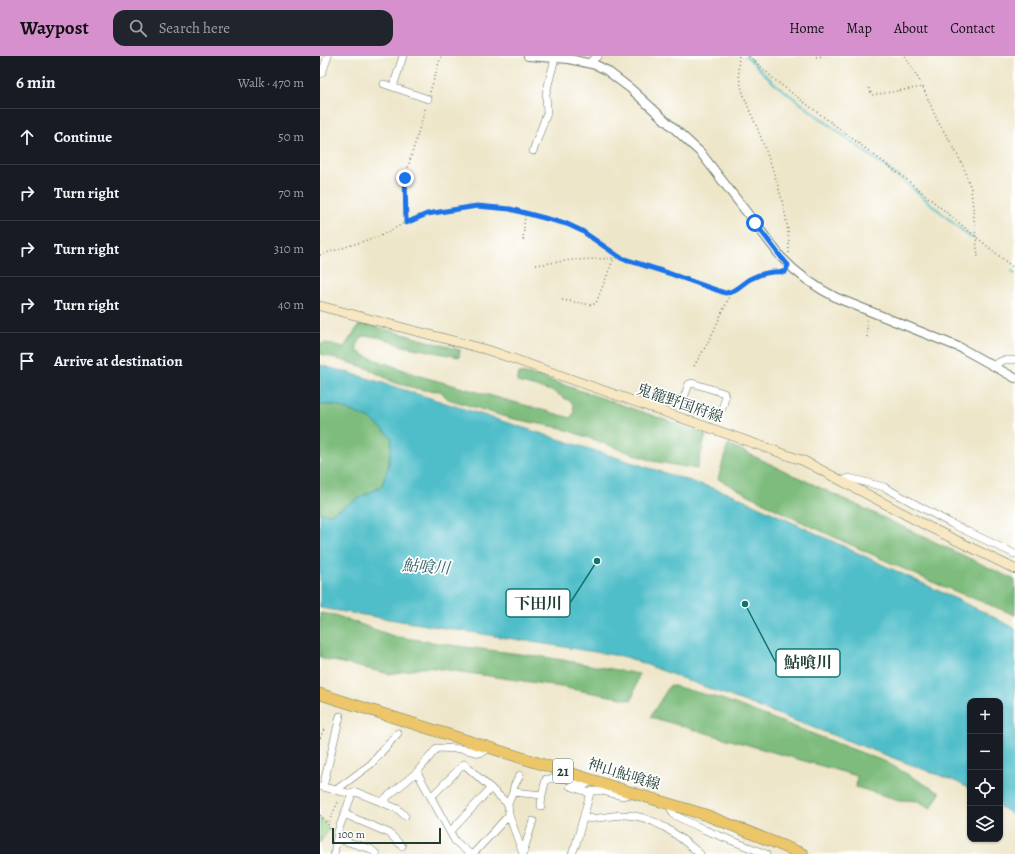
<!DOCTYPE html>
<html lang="en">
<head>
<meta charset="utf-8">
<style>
  :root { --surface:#171b24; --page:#20242c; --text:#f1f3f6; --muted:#9ea1a6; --line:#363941; --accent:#d690ce }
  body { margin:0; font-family:Alegreya,"Noto Serif JP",serif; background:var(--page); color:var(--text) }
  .controls { position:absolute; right:12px; bottom:12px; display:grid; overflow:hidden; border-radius:8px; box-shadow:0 1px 3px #0004 }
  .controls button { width:36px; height:36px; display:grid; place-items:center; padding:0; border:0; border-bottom:1px solid var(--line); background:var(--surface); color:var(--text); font:20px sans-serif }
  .scale { position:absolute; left:12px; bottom:10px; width:109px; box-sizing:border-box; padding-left:4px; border:2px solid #1f3d34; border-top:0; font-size:11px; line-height:14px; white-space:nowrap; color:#1f3d34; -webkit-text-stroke:3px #fff; paint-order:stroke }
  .stop { position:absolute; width:12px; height:12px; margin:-9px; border:3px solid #1a73e8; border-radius:50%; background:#fff }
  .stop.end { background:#1a73e8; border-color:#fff; box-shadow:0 1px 4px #0008 }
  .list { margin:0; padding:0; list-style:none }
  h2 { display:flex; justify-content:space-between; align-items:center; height:52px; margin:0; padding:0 16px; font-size:17px }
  h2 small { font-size:13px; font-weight:400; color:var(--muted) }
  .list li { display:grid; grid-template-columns:26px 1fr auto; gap:12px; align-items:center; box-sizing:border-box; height:56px; padding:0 16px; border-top:1px solid var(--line) }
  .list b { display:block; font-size:15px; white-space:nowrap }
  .list em { font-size:13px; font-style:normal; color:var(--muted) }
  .icon { flex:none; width:22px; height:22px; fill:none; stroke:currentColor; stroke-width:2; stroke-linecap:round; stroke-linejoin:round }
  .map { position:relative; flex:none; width:695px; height:798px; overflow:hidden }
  header { display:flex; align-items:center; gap:24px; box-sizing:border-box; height:56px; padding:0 20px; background:var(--accent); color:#111 }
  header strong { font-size:19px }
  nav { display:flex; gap:22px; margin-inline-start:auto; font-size:14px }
  .search { width:280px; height:36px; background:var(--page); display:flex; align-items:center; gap:10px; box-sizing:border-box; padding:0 14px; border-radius:12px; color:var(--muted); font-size:15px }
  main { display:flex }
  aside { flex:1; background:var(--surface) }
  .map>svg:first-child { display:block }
  .green { fill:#9cdc92; stroke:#5e8c63 }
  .forest { fill:#7dbc7c; stroke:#4e7c58 }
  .water { fill:#50bec9; stroke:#387e7e }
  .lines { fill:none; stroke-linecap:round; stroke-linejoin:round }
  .stream { stroke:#50bec9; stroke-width:2 }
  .minor-casing { stroke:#677868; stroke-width:8 }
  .tertiary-casing { stroke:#677868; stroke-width:10 }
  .secondary-casing { stroke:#677868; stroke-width:10 }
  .primary-casing { stroke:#677868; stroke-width:12 }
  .path { stroke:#677868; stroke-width:1.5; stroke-dasharray:1 3; stroke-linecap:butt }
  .minor { stroke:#fff; stroke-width:7 }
  .tertiary { stroke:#fff; stroke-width:8 }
  .secondary { stroke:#f7e8c3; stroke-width:9 }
  .primary { stroke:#ecc669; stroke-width:11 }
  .route { stroke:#1a73e8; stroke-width:5 }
  .labels { text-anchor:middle; stroke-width:3.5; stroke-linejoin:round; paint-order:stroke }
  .shield { fill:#fff; stroke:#627771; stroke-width:1 }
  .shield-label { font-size:14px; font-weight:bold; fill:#1f3d34 }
  .street-label { font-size:15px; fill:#1f3d34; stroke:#fff }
  .water-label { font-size:16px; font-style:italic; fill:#2e6461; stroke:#fff }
  .leader { fill:none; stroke:#0f766e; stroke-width:1.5 }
  .callout-dot { fill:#0f766e; stroke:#fff; stroke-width:1.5 }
  .callout { fill:#fff; stroke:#0f766e; stroke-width:1.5 }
  .callout-label { font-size:16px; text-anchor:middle; font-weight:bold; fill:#1f3d34 }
</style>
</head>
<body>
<header>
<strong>Waypost</strong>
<div class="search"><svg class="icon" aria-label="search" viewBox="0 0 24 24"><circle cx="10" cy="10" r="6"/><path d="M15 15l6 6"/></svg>Search here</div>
<nav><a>Home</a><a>Map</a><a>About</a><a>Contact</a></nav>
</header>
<main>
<aside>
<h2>6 min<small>Walk · 470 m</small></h2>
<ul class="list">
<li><svg class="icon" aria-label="ahead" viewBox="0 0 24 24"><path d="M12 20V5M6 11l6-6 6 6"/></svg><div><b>Continue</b></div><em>50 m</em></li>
<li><svg class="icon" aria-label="right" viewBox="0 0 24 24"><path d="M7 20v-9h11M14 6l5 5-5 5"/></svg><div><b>Turn right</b></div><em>70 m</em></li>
<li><svg class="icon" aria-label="right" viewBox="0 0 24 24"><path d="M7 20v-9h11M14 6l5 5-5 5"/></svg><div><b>Turn right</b></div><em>310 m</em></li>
<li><svg class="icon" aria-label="right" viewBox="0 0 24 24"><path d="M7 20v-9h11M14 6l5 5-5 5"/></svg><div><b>Turn right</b></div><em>40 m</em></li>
<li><svg class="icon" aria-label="arrive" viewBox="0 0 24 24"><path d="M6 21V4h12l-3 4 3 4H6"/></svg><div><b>Arrive at destination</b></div></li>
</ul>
</aside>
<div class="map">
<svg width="695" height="798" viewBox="0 0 695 798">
  <rect width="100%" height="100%" fill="#fff"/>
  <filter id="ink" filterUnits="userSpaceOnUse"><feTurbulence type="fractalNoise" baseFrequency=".025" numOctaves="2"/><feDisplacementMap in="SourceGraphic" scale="8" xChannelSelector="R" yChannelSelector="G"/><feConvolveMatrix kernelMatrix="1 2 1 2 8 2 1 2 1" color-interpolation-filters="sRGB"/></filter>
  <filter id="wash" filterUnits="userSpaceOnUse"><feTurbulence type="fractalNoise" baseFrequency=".012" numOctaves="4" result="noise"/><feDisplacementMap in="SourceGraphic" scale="16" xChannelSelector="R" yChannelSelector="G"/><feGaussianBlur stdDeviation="0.9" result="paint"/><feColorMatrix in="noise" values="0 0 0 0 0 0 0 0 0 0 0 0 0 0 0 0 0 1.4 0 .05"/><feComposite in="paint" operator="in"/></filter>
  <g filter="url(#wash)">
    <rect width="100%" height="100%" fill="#eee6c9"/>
    <path class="green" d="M0,762L5,767L8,774L0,787Z"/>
    <path class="forest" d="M39,269H50L140,294L139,301L83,290L58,281L43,280L37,289V295L46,300L100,320L251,362L254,356L253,347L232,335L197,326L199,317L218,320L386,378L377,413L333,405L241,372L189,362L128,343L120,335L103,334L75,327L47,312L1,298L0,296V288L6,287L24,291Z
      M0,349H15L51,363L72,382L69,408L62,430L10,458L0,457Z
      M408,388L695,524V559L612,526L473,462L398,423Z
      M0,557L15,559L73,580L130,589L231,602L319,618L312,644L224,628L107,611L70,618L0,602Z
      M350,629L402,643L566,706L620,737L611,752L598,745L579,744L536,731L537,720L330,661Z"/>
    <path class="water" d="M0,309L47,322L414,439L670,559L695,573V760L680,751V645H650V733L637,726L306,601L0,552V457L10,458L62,430L69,408L72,382L51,363L15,349H0Z"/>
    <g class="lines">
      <path class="stream" d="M426,0L455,28L584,125L651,182
        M692,215L695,218"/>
    </g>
  </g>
  <g filter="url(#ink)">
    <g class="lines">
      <defs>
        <path id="minor" d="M268,7L278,0
          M0,18L2,17L8,0
          M64,28L108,43
          M73,31L83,0
          M213,95L227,57L226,37L235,2
          M673,309L684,304H695
          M324,349L327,342L360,343L363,344L366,347L399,357C403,353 406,342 404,337L372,327L369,328L363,344
          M523,425L529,422L564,431L632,468L695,498
          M97,716L135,785L150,798
          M250,730L270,737
          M0,731H3L20,660
          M3,731L32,738L18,775L14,798
          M16,734L51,708L78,677
          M193,736L194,730L200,719
          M32,738L36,736L61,746L97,716L117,692L143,693L160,697L172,692
          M222,739L226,723H246L265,729L273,724
          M111,741L144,708L188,748L189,759L203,798
          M61,746L78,753L85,760
          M348,747L354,759L385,774L446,798
          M188,748L193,736L222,739L221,750
          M24,758L69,777L82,790
          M264,762C281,764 289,759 304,759C334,759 359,780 380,798
          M130,776L171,732
          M18,783L51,793L56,798
          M203,797L213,765
          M153,798L189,759
          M252,798L256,788L270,737L272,735H283L303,740L313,737"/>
        <path id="tertiary" d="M208,0L249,3L276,9L286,14L311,33L381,97L461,201C478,219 495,231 517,242L641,292L695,322"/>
        <path id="secondary" d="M0,250L168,294L484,405L609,471L695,513"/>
        <path id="primary" d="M0,638L313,737L386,759L483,798"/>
      </defs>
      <use href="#minor" class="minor-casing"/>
      <use href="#tertiary" class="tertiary-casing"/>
      <use href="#secondary" class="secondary-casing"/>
      <use href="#primary" class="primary-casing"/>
      <path class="path" d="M419,0C415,29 430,53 440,79C454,116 470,158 469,198
        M429,0L456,25L586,123L695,213
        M585,0L602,29L617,64L633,90L644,112L651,133L658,201
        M496,1L503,0
        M549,32L552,39L603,31
        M110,36L121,0
        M86,167L85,121L106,50
        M203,184L205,158
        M0,199L60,180L94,162L107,158L157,150L189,153L247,168L262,175L301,202L348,217L401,236L411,237L429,223L439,219L450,216L465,215
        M216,209L252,204L299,202
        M242,244L272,249L276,247L294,202
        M547,281V263
        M374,310L389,285L411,237
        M0,682L5,671
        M0,759L8,768
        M10,773L8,768L18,746"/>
      <use href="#minor" class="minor"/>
      <use href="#tertiary" class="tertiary"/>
      <use href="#secondary" class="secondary"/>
      <use href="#primary" class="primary"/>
    </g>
  </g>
  <g class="lines" filter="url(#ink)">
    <path class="route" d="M85,122L86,167L107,158L157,150L190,153L247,168L262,175L301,202L348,217L405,237C415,237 421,228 430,223C441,217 452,215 465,216L468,209L461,201L435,167"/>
  </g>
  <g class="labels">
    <rect class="shield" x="233" y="703" width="20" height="24" rx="3"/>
    <g class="shield-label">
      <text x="243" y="720">21</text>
    </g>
    <g class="street-label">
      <text transform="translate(360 347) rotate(19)" y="5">鬼籠野国府線</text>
      <text transform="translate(304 718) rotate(17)" y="5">神山鮎喰線</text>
    </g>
    <g class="water-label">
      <text transform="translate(106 510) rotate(4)" y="6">鮎喰川</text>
    </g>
  </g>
  <path class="leader" d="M277 505L250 547M425 548L456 607"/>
  <g class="callout-dot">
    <circle cx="277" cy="505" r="4"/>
    <circle cx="425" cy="548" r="4"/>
  </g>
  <g class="callout">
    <rect x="186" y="533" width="64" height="28" rx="4"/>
    <rect x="456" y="593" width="64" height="28" rx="4"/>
  </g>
  <g class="callout-label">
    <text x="218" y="553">下田川</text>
    <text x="488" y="612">鮎喰川</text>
  </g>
</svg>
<div class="controls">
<button>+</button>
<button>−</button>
<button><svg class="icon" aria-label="locate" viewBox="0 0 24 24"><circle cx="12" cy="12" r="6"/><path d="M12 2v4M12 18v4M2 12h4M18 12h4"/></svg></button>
<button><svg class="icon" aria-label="layers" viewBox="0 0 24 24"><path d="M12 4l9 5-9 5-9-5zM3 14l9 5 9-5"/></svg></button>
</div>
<div class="scale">100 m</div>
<div class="stop" style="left:435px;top:167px"></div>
<div class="stop end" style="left:85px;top:122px"></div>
</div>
</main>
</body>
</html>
